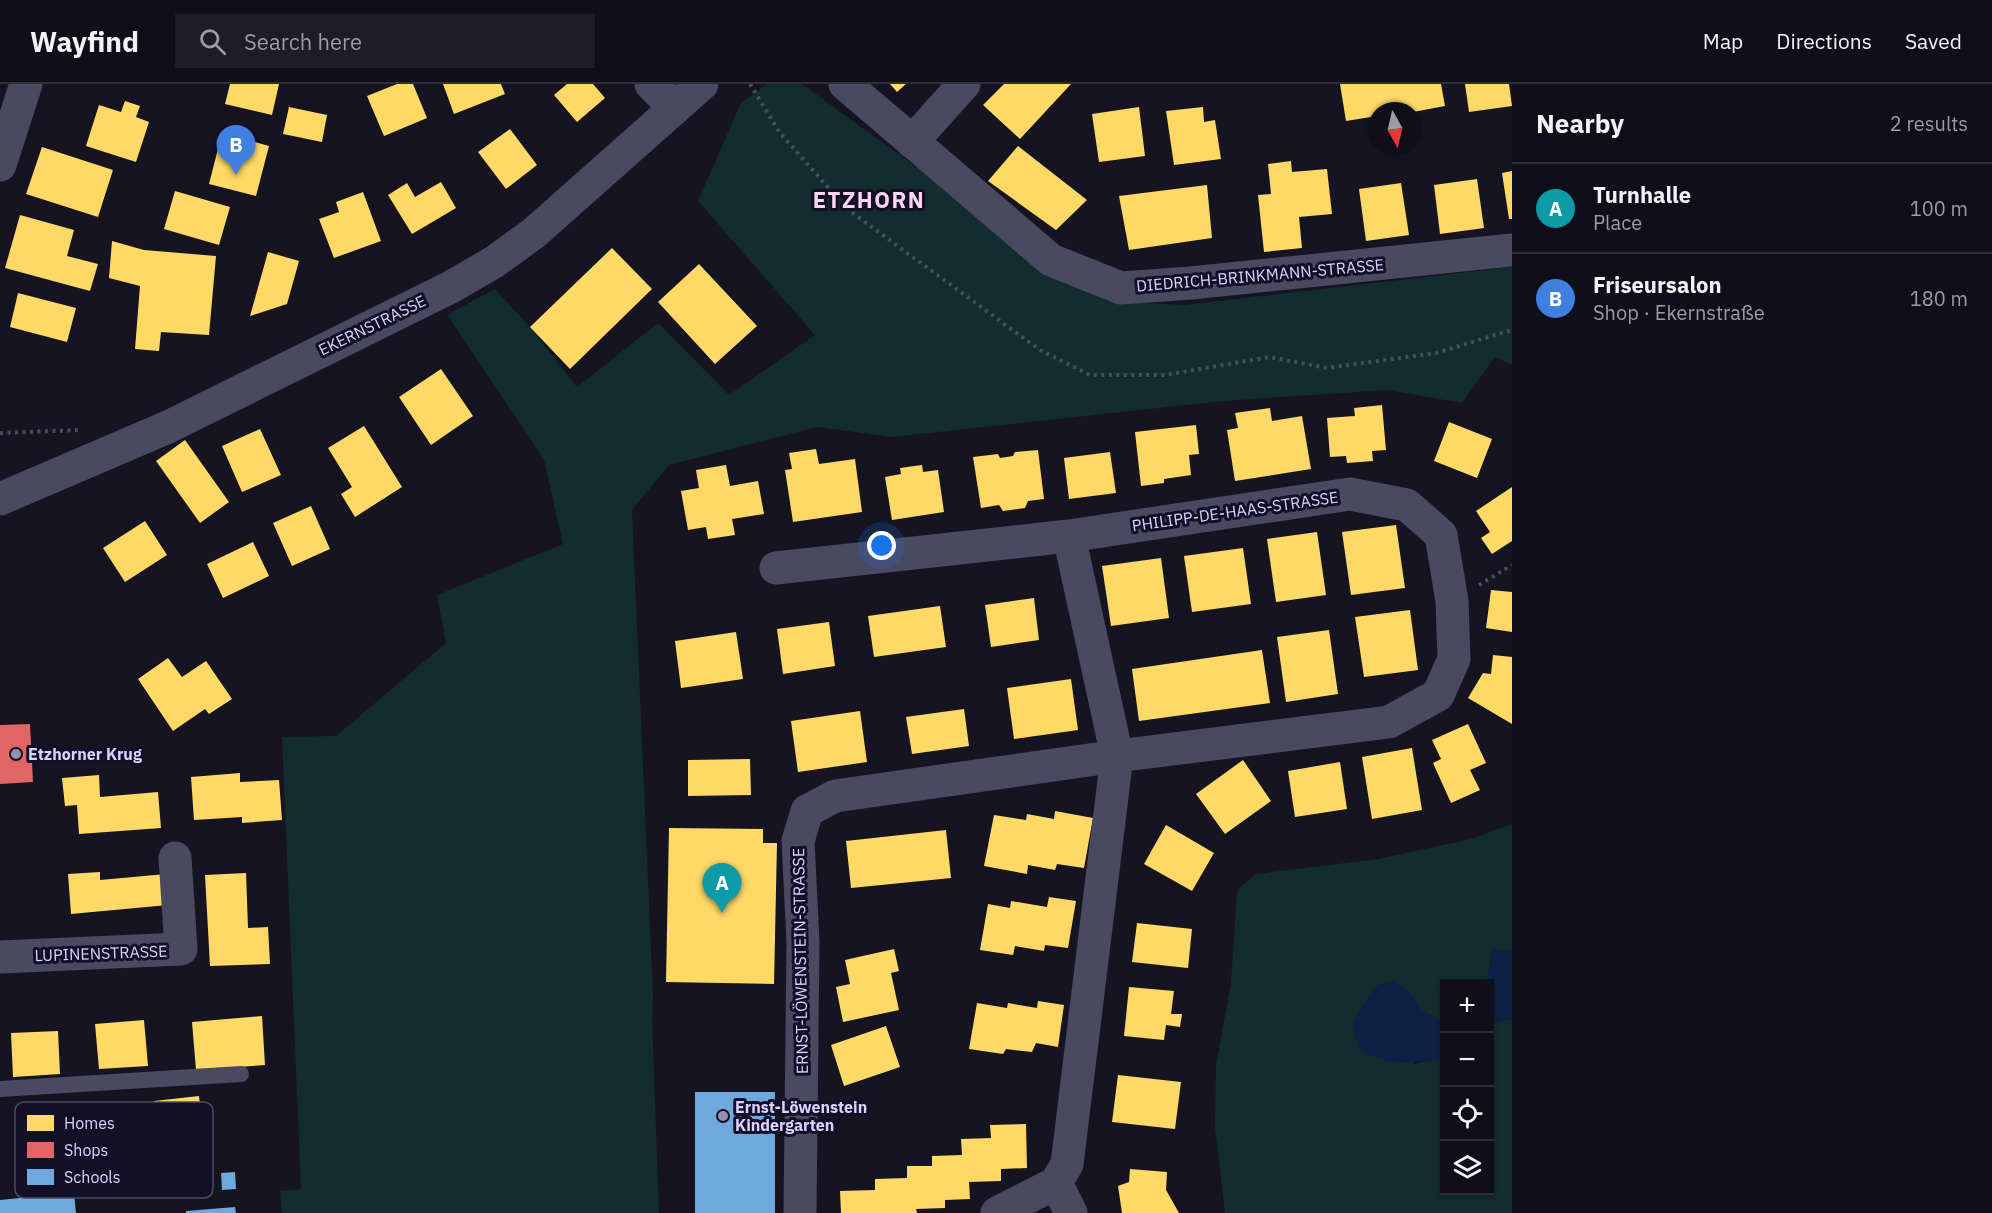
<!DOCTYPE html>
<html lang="en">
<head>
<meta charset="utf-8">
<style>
  :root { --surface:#100f19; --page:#1e1d26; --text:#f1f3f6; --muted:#9c9ca2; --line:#302f38; --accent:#9591b1 }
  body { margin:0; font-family:"IBM Plex Sans",sans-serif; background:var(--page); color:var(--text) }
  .controls { position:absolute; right:18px; bottom:18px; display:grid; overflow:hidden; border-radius:0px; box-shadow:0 2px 4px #0004 }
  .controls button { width:54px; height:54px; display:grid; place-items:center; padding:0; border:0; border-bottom:2px solid var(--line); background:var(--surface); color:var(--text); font:30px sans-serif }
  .compass { position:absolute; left:1368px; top:18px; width:54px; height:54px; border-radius:50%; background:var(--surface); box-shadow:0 2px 4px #0004; rotate:172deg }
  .you { position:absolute; left:882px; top:462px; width:21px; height:21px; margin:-15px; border:4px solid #fff; border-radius:50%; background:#1a73e8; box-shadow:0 0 0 9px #1a73e833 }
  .badge { display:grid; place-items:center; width:39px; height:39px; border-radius:50%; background:var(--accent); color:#fff; font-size:20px; font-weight:700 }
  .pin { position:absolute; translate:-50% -50px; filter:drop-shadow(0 2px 3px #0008) }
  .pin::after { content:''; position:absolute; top:32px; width:21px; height:18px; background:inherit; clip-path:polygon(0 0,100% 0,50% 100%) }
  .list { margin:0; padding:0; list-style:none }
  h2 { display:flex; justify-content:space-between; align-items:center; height:78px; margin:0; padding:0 24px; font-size:26px }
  h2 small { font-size:20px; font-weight:400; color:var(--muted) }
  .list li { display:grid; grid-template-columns:39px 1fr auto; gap:18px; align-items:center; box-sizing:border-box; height:90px; padding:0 24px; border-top:2px solid var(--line) }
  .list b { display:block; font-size:22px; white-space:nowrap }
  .list p { margin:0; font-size:20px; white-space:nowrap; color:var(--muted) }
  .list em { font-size:20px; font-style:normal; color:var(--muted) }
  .icon { flex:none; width:33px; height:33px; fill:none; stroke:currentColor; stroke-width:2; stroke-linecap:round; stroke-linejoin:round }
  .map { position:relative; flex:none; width:1512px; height:1129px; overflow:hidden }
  header { display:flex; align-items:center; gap:36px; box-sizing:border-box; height:84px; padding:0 30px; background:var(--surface); border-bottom:2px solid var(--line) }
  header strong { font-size:28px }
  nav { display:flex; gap:33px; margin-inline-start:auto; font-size:21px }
  .search { width:420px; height:54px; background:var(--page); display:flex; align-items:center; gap:15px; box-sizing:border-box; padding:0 21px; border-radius:0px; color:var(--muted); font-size:22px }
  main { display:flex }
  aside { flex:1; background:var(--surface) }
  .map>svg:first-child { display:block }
  .green { fill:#132c2d }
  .water { fill:#0d2144 }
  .homes { fill:#ffd966 }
  .shops { fill:#e06666 }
  .schools { fill:#6fa8dc }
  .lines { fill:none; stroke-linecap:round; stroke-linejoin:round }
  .path { stroke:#44505f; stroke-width:4; stroke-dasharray:3 4.5; stroke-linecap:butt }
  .lane { stroke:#4a4962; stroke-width:16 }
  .street { stroke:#4a4962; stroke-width:33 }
  .poi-dot { fill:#9591b1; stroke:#130f26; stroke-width:2 }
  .labels { text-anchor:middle; stroke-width:6; stroke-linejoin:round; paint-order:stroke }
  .street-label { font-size:16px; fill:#d9d4ff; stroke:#130f26 }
  .poi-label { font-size:16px; font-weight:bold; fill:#d9d4ff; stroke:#130f26; text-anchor:start }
  .district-label { font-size:22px; font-weight:bold; letter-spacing:1.5px; fill:#ffd6f0; stroke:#130f26 }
  .key { fill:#130f26; stroke:#4e4a67; stroke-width:1.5 }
  .key-label { font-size:16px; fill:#d9d4ff }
</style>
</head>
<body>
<header>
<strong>Wayfind</strong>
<div class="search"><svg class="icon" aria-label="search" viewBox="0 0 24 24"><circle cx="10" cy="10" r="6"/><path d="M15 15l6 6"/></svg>Search here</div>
<nav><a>Map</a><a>Directions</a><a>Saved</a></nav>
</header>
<main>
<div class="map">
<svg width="1512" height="1129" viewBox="0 0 1512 1129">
  <rect width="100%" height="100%" fill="#161421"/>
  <path class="green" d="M767,0H802L923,88L1113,217L1184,221L1512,183V281L1495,273L1462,319L1387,306L1223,317L892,353L817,343L669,381L632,426L653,912L652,935L659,1129H282L280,1107L301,1105L282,653L336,652L446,559L437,511L563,460L544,375L447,231L495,205L530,243L577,303L658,239L729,311L815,251L698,117L741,19Z
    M1512,740V867L1493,865L1486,899L1444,900V937L1422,927L1412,911L1414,980L1444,973V1106H1490V940L1512,934V1129H1225L1215,1044L1216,981L1231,899L1237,806L1256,790L1378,775L1471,755Z"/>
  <path class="water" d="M1493,865L1512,867V934L1490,940V900L1486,899Z
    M1394,897L1412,911L1422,927L1444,937V973C1410,981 1394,982 1360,967L1352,941L1368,913L1378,901Z"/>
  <path class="homes" d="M230,0H279L272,31L225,20Z
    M397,0H413L427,34L384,52L367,12Z
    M443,0H501L505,10L454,30Z
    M567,0H593L605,14L577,38L554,11Z
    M890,0H906L897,8Z
    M1004,0H1071L1020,55L983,21Z
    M1340,0H1441L1445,22L1413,28L1377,27V32L1346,37Z
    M1465,0H1509L1512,22L1469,28Z
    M125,17L140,22L136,33L149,38L136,78L86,62L99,21L121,28Z
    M289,23L327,31L322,58L283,50Z
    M1139,23L1145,72L1099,78L1092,30Z
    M1203,23L1204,38L1215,36L1221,75L1174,81L1166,27Z
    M510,45L537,81L506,105L478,68Z
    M222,49L269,62L256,112L209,100Z
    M1018,62L1087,116L1056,146L988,97Z
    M42,63L113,86L98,133L26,110Z
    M1291,77L1292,88L1327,85L1332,130L1299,133L1302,164L1264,168L1258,111L1271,110L1268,80Z
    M1512,87V135H1509L1502,89Z
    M1477,95L1484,144L1440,150L1434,101Z
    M441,98L456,124L412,150L388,111L407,99L415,113Z
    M1401,99L1409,151L1366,157L1359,105Z
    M1207,101L1212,154L1129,166L1119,112Z
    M175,107L230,123L219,161L164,145Z
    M363,108L381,157L334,174L319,135L339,128L336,118Z
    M20,131L74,146L67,172L98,180L90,207L5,184Z
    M112,157L144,166L216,172L209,251L161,248L159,267L135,265L140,202L109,194Z
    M612,164L652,205L570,285L530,243Z
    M268,168L299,177L287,220L250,232Z
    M699,180L757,242L715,280L658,218Z
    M18,209L76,224L67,258L10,243Z
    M441,285L473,332L431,361L399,313Z
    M1382,321L1386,366L1372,367L1373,377L1347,379L1346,372L1330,373L1327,334L1355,332L1354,324Z
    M1270,324L1272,337L1302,332L1311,385L1235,397L1227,346L1238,344L1235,329Z
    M1449,338L1492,355L1477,394L1434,377Z
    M1196,341L1199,370L1189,371L1191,391L1164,395V399L1141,402L1135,348Z
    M364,342L402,403L355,433L341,410L352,403L328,364Z
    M260,345L281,391L242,408L222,362Z
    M185,356L229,418L200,439L156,377Z
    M816,365L819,380L855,375L862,428L793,438L785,386L792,385L789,369Z
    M1038,366L1044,415L1028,417L1025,424L1003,427L999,421L981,424L973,373L998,370L1000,374L1013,372L1015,368Z
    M1110,368L1116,409L1069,415L1064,374Z
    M726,381L730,402L758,397L764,430L732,435L735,451L708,455L706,443L688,446L681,407L699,404L696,386Z
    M922,381L923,388L938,386L944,428L892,436L885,393L901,390L900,384Z
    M1512,403V457L1492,470L1481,454L1490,448L1476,427Z
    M311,422L330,465L292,482L273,439Z
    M145,437L167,471L125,498L103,464Z
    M1396,441L1405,504L1351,511L1342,448Z
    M1317,448L1326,511L1276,518L1267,455Z
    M253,458L269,492L223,514L207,480Z
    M1243,464L1251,520L1192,528L1184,472Z
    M1161,474L1169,534L1111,542L1102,482Z
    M1491,506L1512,508V548L1486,544Z
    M1034,514L1039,556L991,563L985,521Z
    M940,522L946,563L874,573L868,532Z
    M1410,526L1418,586L1364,593L1355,533Z
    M829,538L835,582L783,590L777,545Z
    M1329,546L1338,610L1286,618L1277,553Z
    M736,548L743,595L681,604L675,557Z
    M1262,566L1270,619L1139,637L1132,585Z
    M1493,571L1512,573V640L1468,614L1483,589L1491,590Z
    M168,574L182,593L206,577L232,615L209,630L205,625L173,647L138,595Z
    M1071,595L1078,646L1014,655L1007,604Z
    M964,625L969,662L912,670L906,633Z
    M860,627L867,678L798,688L791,637Z
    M1468,640L1486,679L1470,686L1480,706L1451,719L1433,679L1441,675L1432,656Z
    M1412,664L1422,726L1372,735L1362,673Z
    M750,675L751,711L688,712V676Z
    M1243,676L1271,717L1225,750L1196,710Z
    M1340,678L1347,725L1295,733L1288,687Z
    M240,689V698L279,696L282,736L242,739V733L194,736L191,693Z
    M99,691L100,713L158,708L161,744L79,750L77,721L65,722L62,694Z
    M1055,727L1093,734L1084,784L1057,780L1055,786L1028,781L1027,790L984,782L994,731L1026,736L1027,730L1054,735Z
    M1166,741L1214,769L1192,807L1144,780Z
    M669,744L763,745V759H777L774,900L666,898Z
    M946,746L951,794L851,804L846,757Z
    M100,788V796L166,790L168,821L71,830L68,790Z
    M246,789L248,844L268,843L270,880L210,882L205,791Z
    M1049,813L1076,817L1068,864L1045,861L1044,867L1015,862L1013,871L980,866L988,820L1010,824L1011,817L1047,823Z
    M1137,839L1192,845L1188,884L1132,878Z
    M894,865L899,887L891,889L899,926L843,938L836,903L850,900L845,876Z
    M1129,903L1174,907L1171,930H1182L1180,943L1166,941L1164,956L1124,952Z
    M1038,917L1064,921L1058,963L1036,959L1032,968L1006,965L1003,970L969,965L977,919L1007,924L1008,919L1037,924Z
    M262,932L265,981L196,986L192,938Z
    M144,936L148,982L99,985L95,940Z
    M886,942L900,983L844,1002L831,961Z
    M58,947L60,990L13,993L11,949Z
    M1118,991L1181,998L1175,1045L1112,1038Z
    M199,1012L204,1058L158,1062L154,1017Z
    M1026,1040L1027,1084L1001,1085V1097L969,1098L970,1115L945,1116V1124L916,1125L917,1129H841L840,1107L875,1106V1095L907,1094V1082H932V1072L962,1071L961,1055L991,1054L990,1041Z
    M1130,1085L1167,1088L1166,1106L1179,1129H1122L1118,1102L1129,1098Z"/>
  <path class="shops" d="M30,640L33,698L0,700V641Z"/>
  <path class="schools" d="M695,1008H775V1129H695Z
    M235,1088L236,1105L222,1106L221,1089Z
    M72,1091L76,1129H0V1116L30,1113L28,1095Z
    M235,1123L236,1129H186V1127Z"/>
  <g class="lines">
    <path class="path" d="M750,0L780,49L847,125L1040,266L1090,291H1165L1269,273L1327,284L1436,269L1512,246
      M0,349L80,346
      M1479,501L1512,481"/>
    <path class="lane" d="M0,1005L241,990"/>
    <path class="street" d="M651,0L675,24
      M845,0L1051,176L1121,204L1191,199L1512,166
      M912,58L964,0
      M0,81L26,0
      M0,415L168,343L451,203L494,178L534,149L702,0
      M776,484L1069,452L1350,410L1407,421L1441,451L1452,517L1454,575L1438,611L1389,638L1117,672L835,712L807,727L798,757L803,858L800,1129
      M0,873L181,865L175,774
      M1056,1099L1071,1129
      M997,1129L1056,1099L1067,1080L1117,672L1069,452"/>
  </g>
  <g class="poi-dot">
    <circle cx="16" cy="670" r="6"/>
    <circle cx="723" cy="1032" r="6"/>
  </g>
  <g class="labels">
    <g class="street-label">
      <text transform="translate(1260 191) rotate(-5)" y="6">DIEDRICH-BRINKMANN-STRASSE</text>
      <text transform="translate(372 241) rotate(-26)" y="6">EKERNSTRASSE</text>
      <text transform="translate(1235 427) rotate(-8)" y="6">PHILIPP-DE-HAAS-STRASSE</text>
      <text transform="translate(101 869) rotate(-2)" y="6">LUPINENSTRASSE</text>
      <text transform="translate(800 877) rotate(-91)" y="6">ERNST-LÖWENSTEIN-STRASSE</text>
    </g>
    <g class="poi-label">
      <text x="28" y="676">Etzhorner Krug</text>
      <text x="735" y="1029">Ernst-Löwenstein<tspan x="735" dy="18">Kindergarten</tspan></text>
    </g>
    <g class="district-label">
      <text x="869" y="124">ETZHORN</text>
    </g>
  </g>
  <rect x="15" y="1018" width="198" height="96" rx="9" class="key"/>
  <rect x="27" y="1031" width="27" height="16" fill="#ffd966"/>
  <rect x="27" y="1058" width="27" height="16" fill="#e06666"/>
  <rect x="27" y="1085" width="27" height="16" fill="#6fa8dc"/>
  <g class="key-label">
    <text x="64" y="1045">Homes</text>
    <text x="64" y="1072">Shops</text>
    <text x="64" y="1099">Schools</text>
  </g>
</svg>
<div class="controls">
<button>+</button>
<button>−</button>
<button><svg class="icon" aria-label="locate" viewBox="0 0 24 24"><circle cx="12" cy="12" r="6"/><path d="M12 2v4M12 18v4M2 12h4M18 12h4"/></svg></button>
<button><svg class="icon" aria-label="layers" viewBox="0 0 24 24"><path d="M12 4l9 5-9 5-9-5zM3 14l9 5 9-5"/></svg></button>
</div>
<svg class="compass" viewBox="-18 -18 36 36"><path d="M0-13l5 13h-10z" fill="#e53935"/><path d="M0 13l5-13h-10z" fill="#9c9ca2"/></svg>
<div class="you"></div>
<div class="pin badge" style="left:722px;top:829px;background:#0f9aa8">A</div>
<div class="pin badge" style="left:236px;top:91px;background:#3f7fe0">B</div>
</div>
<aside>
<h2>Nearby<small>2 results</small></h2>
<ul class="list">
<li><span class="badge" style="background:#0f9aa8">A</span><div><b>Turnhalle</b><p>Place</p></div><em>100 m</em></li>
<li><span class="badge" style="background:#3f7fe0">B</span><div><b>Friseursalon</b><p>Shop · Ekernstraße</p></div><em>180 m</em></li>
</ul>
</aside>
</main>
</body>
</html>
